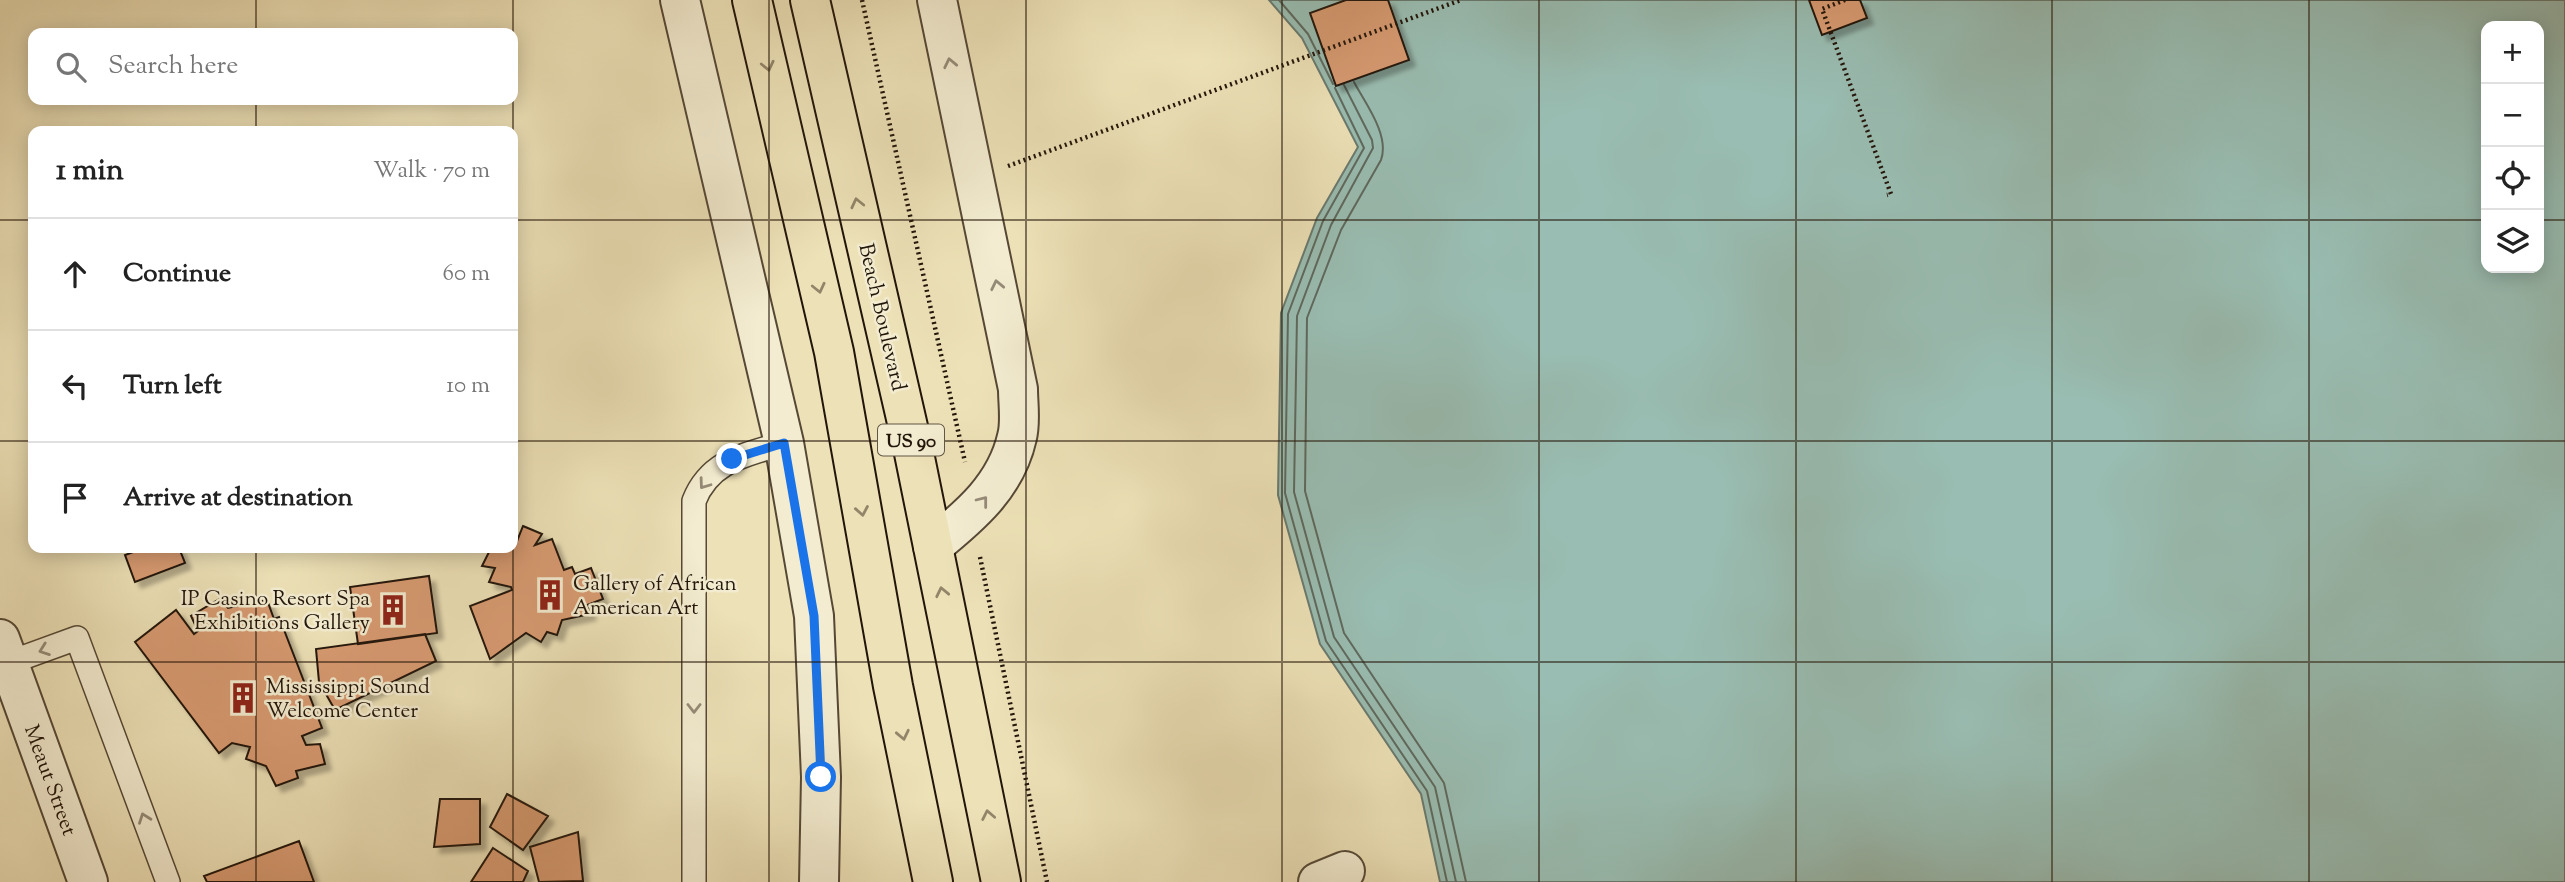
<!DOCTYPE html>
<html lang="en">
<head>
<meta charset="utf-8">
<style>
  :root { --surface:#fff; --page:#f2f2f2; --text:#222; --muted:#767676; --line:#e0e0e0 }
  body { margin:0; font-family:"Sorts Mill Goudy",serif; background:var(--page); color:var(--text) }
  .controls { position:absolute; right:21px; top:21px; display:grid; overflow:hidden; border-radius:14px; box-shadow:0 4px 18px #0003 }
  .controls button { width:63px; height:63px; display:grid; place-items:center; padding:0; border:0; border-bottom:2px solid var(--line); background:var(--surface); color:var(--text); font:35px sans-serif }
  .stop { position:absolute; width:21px; height:21px; margin:-16px; border:5px solid #1a73e8; border-radius:50%; background:#fff }
  .stop.end { background:#1a73e8; border-color:#fff; box-shadow:0 2px 7px #0008 }
  .list { margin:0; padding:0; list-style:none }
  h2 { display:flex; justify-content:space-between; align-items:center; height:91px; margin:0; padding:0 28px; font-size:30px }
  h2 small { font-size:23px; font-weight:400; color:var(--muted) }
  .list li { display:grid; grid-template-columns:46px 1fr auto; gap:21px; align-items:center; box-sizing:border-box; height:112px; padding:0 28px; border-top:2px solid var(--line) }
  .list b { display:block; font-size:26px; white-space:nowrap }
  .list em { font-size:23px; font-style:normal; color:var(--muted) }
  .icon { flex:none; width:38px; height:38px; fill:none; stroke:currentColor; stroke-width:2; stroke-linecap:round; stroke-linejoin:round }
  .map { position:relative; flex:none; width:2565px; height:882px; overflow:hidden }
  .search { position:absolute; background:var(--surface); box-shadow:0 4px 18px #0003; left:28px; top:28px; width:490px; height:77px; display:flex; align-items:center; gap:18px; box-sizing:border-box; padding:0 24px; border-radius:14px; color:var(--muted); font-size:26px }
  .panel { position:absolute; background:var(--surface); box-shadow:0 4px 18px #0003; left:28px; top:126px; width:490px; height:427px; border-radius:14px }
  .map>svg:first-child { display:block }
  .water { fill:#99bdb2; stroke:#697a6f; stroke-width:2; fill-rule:evenodd }
  .lines { fill:none; stroke-linecap:round; stroke-linejoin:round }
  .shore { stroke:#5e695e; stroke-width:2 }
  .building { fill:#d79a71; stroke:#22150a; stroke-width:2; filter:url(#shadow) }
  .service-casing { stroke:#554835; stroke-width:26 }
  .minor-casing { stroke:#554835; stroke-width:42 }
  .primary-casing { stroke:#22150a; stroke-width:42 }
  .path { stroke:#22150a; stroke-width:4.5; stroke-dasharray:2 3.5; stroke-linecap:butt }
  .service { stroke:#f3ecd0; stroke-width:23 }
  .minor { stroke:#f3ecd0; stroke-width:38 }
  .primary { stroke:#ede1b7; stroke-width:38 }
  .oneway { stroke:#958b77 }
  .oneway2 { stroke:#928569 }
  .route { stroke:#1a73e8; stroke-width:9 }
  .grid { fill:none; stroke:#22150a; stroke-width:2; stroke-opacity:0.55 }
  .labels { text-anchor:middle; stroke-width:5; stroke-linejoin:round; paint-order:stroke }
  .shield { fill:#f3ecd0; stroke:#615645; stroke-width:2 }
  .shield-label { font-size:19px; font-weight:bold; fill:#22150a }
  .street-label { font-size:21px; fill:#22150a; stroke:#f3ecd0 }
  .poi-label { font-size:21px; fill:#22150a; stroke:#f3ecd0; text-anchor:start }
</style>
</head>
<body>
<div class="map">
<svg width="2565" height="882" viewBox="0 0 2565 882">
  <defs>
    <filter id="shadow"><feDropShadow dx="6" dy="6" stdDeviation="2" flood-color="#0004"/></filter>
  </defs>
  <rect width="100%" height="100%" fill="#ede1b7"/>
  <filter id="stains"><feTurbulence type="fractalNoise" baseFrequency=".00286" numOctaves="4"/><feColorMatrix values="0 0 0 0 .2 0 0 0 0 .09 0 0 0 0 .02 0 0 0 .5 -.17"/></filter>
  <radialGradient id="worn" r=".72"><stop offset=".6" stop-color="#630" stop-opacity="0"/><stop offset="1" stop-color="#630" stop-opacity=".3"/></radialGradient>
  <path class="water" d="M1269,0H2565V882H1440L1421,794L1320,644L1278,495L1281,313L1317,218L1358,147L1302,38ZM2486,26H2539V268H2486Z"/>
  <g class="lines">
    <path class="shore" d="M1279,0L1308,34L1333,84
      M1354,82C1365,103 1390,135 1381,160L1341,230L1307,318L1305,491L1344,633L1444,783L1466,882
      M1344,85L1372,140L1373,148L1331,225L1297,316L1294,492L1334,637L1435,787L1456,882
      M1335,88L1364,148L1323,221L1288,314L1285,493L1326,641L1427,791L1447,882"/>
  </g>
  <path class="building" d="M1346,0H1388L1409,60L1336,86L1310,13Z
    M1809,0H1860L1867,18L1822,35Z
    M523,526L542,534L535,545L552,539L564,570L572,567L575,574L591,568L603,599L587,605L590,614L562,620L557,635L547,632L541,642L526,633L490,659L470,606L512,590L511,587L489,582L495,568L482,566L491,548H513V529L517,541Z
    M144,548H179L185,563L135,582L125,555Z
    M429,576L437,633L358,644L350,587Z
    M221,598L228,608L267,600L274,619L279,617L322,728L302,736L306,745L320,744L325,764L296,771L298,778L276,786L266,766L246,759L250,747L232,743L219,753L135,642L176,610L194,634L198,631L191,616Z
    M425,634L436,661L335,710L319,682L316,649Z
    M507,794L548,816L523,850L490,827Z
    M440,799H480V844L434,847Z
    M578,832L583,881L539,882L530,847Z
    M299,841L314,882H207L204,876Z
    M493,848L528,871L523,882H471Z"/>
  <g class="lines">
    <defs>
      <path id="service" d="M0,666L77,638L168,882
        M694,882V501C710,460 746,455 784,443"/>
      <path id="minor" d="M680,0L784,443L814,616L821,777L819,882
        M933,546C970,516 1006,486 1017,437C1021,422 1018,404 1018,389L937,0
        M0,639L88,882
        M1318,882L1345,871"/>
      <path id="primary" d="M752,0L834,352L893,686L933,882
        M810,0L914,453L1001,882"/>
    </defs>
    <use href="#service" class="service-casing"/>
    <use href="#minor" class="minor-casing"/>
    <use href="#primary" class="primary-casing"/>
    <path class="path" d="M862,0L965,462
      M1845,0L1822,9L1891,194L1887,195
      M1008,166L1461,0
      M980,557L1047,882"/>
    <use href="#service" class="service"/>
    <use href="#minor" class="minor"/>
    <use href="#primary" class="primary"/>
  </g>
  <defs><path id="oneway-chevron" d="M-2-3.5L2.5 0L-2 3.5" fill="none" stroke-width="1.6" stroke-linecap="round" stroke-linejoin="round" transform="scale(1.75)"/></defs>
  <g class="oneway">
    <use href="#oneway-chevron" transform="translate(950 63) rotate(-102)"/>
    <use href="#oneway-chevron" transform="translate(997 285) rotate(-102)"/>
    <use href="#oneway-chevron" transform="translate(704 484) rotate(126)"/>
    <use href="#oneway-chevron" transform="translate(983 501) rotate(-52)"/>
    <use href="#oneway-chevron" transform="translate(44 650) rotate(160)"/>
    <use href="#oneway-chevron" transform="translate(694 708) rotate(90)"/>
    <use href="#oneway-chevron" transform="translate(144 818) rotate(-110)"/>
  </g>
  <g class="oneway2">
    <use href="#oneway-chevron" transform="translate(768 66) rotate(77)"/>
    <use href="#oneway-chevron" transform="translate(857 203) rotate(-103)"/>
    <use href="#oneway-chevron" transform="translate(819 288) rotate(77)"/>
    <use href="#oneway-chevron" transform="translate(862 511) rotate(80)"/>
    <use href="#oneway-chevron" transform="translate(942 592) rotate(-102)"/>
    <use href="#oneway-chevron" transform="translate(903 735) rotate(78)"/>
    <use href="#oneway-chevron" transform="translate(988 815) rotate(-101)"/>
  </g>
  <g class="lines">
    <path class="route" d="M732,459L784,443L814,616L821,777"/>
  </g>
  <path class="grid" d="M256,0V33M513,0V882M769,0V882M1026,0V882M1282,0V882M1539,0V882M1796,0V882M2052,0V882M2309,0V882M256,100V131M0,220H33M513,220H2486M2539,220H2565M0,441H33M513,441H2565M256,548V882M0,662H2565"/>
  <defs>
    <symbol id="building-bare" viewBox="-9 -9 18 18"><path d="M-4-6H4V6H1V3H-1V6H-4ZM-2.5-4.3h1.7v1.8h-1.7ZM.8-4.3h1.7v1.8H.8ZM-2.5-1h1.7V.8h-1.7ZM.8-1h1.7V.8H.8Z" fill="#8f2418" stroke="#f3ecd0" stroke-width="2.5" paint-order="stroke"/></symbol>
  </defs>
  <g fill-rule="evenodd">
    <use href="#building-bare" x="528" y="573" width="44" height="44"/>
    <use href="#building-bare" x="371" y="588" width="44" height="44"/>
    <use href="#building-bare" x="221" y="676" width="44" height="44"/>
  </g>
  <g class="labels">
    <rect class="shield" x="878" y="424.5" width="66" height="31" rx="5"/>
    <g class="shield-label">
      <text x="911" y="447">US 90</text>
    </g>
    <g class="street-label">
      <text transform="translate(883 317) rotate(77)" y="7">Beach Boulevard</text>
      <text transform="translate(51 780) rotate(70)" y="7">Meaut Street</text>
    </g>
    <g class="poi-label">
      <text x="573" y="590">Gallery of African<tspan x="573" dy="24">American Art</tspan></text>
      <text x="370" y="605" text-anchor="end">IP Casino Resort Spa<tspan x="370" dy="24">Exhibitions Gallery</tspan></text>
      <text x="266" y="693">Mississippi Sound<tspan x="266" dy="24">Welcome Center</tspan></text>
    </g>
  </g>
  <rect width="100%" height="100%" filter="url(#stains)"/>
  <rect width="100%" height="100%" fill="url(#worn)"/>
</svg>
<div class="controls">
<button>+</button>
<button>−</button>
<button><svg class="icon" aria-label="locate" viewBox="0 0 24 24"><circle cx="12" cy="12" r="6"/><path d="M12 2v4M12 18v4M2 12h4M18 12h4"/></svg></button>
<button><svg class="icon" aria-label="layers" viewBox="0 0 24 24"><path d="M12 4l9 5-9 5-9-5zM3 14l9 5 9-5"/></svg></button>
</div>
<div class="stop" style="left:821px;top:777px"></div>
<div class="stop end" style="left:732px;top:459px"></div>
<div class="search"><svg class="icon" aria-label="search" viewBox="0 0 24 24"><circle cx="10" cy="10" r="6"/><path d="M15 15l6 6"/></svg>Search here</div>
<section class="panel">
<h2>1 min<small>Walk · 70 m</small></h2>
<ul class="list">
<li><svg class="icon" aria-label="ahead" viewBox="0 0 24 24"><path d="M12 20V5M6 11l6-6 6 6"/></svg><div><b>Continue</b></div><em>60 m</em></li>
<li><svg class="icon" aria-label="left" viewBox="0 0 24 24"><path d="M17 20v-9H6M10 6l-5 5 5 5"/></svg><div><b>Turn left</b></div><em>10 m</em></li>
<li><svg class="icon" aria-label="arrive" viewBox="0 0 24 24"><path d="M6 21V4h12l-3 4 3 4H6"/></svg><div><b>Arrive at destination</b></div></li>
</ul>
</section>
</div>
</body>
</html>
